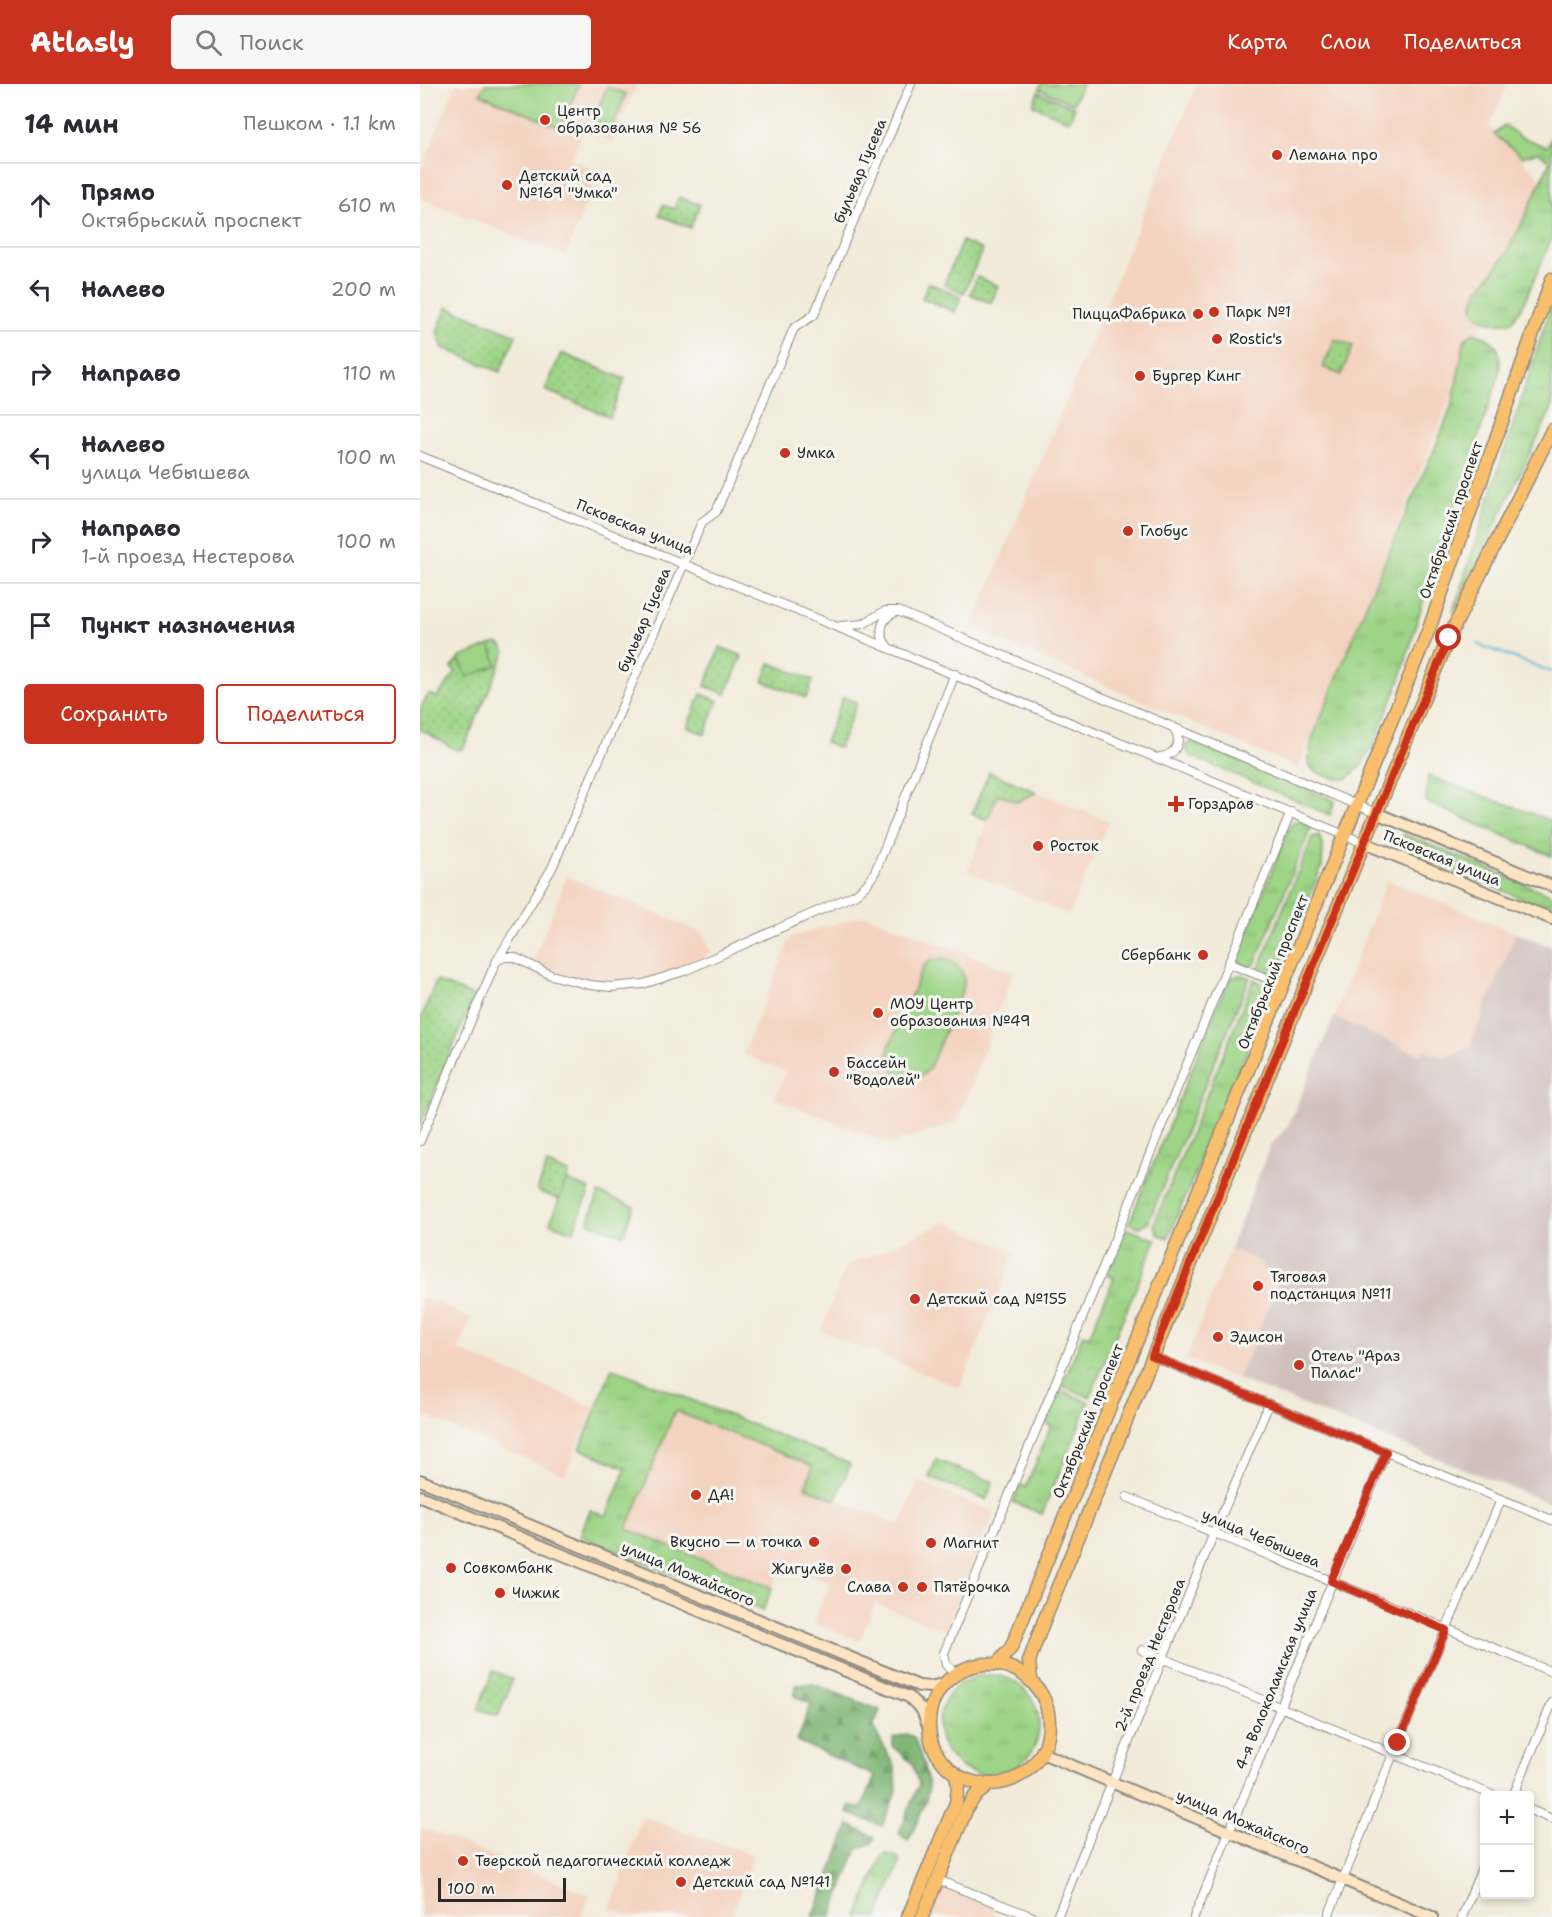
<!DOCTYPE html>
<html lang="ru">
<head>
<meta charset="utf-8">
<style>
  :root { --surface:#fff; --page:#f7f7f7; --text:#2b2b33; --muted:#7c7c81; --line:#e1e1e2; --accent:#c8321e }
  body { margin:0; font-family:"Shantell Sans",sans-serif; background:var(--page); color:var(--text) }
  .controls { position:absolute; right:18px; bottom:18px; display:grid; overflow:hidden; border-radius:6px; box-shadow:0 3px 9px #0003 }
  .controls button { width:54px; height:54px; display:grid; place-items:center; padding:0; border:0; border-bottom:2px solid var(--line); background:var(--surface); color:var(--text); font:30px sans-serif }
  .scale { position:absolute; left:18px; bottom:15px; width:128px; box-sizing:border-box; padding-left:6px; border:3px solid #2b2b2b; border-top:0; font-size:16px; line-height:21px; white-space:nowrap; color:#2b2b2b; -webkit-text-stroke:4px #f6f6f2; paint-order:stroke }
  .stop { position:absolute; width:18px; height:18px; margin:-14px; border:4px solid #c8321e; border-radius:50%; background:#fff }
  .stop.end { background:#c8321e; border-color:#fff; box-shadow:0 2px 6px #0008 }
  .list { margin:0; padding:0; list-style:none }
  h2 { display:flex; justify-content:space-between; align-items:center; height:78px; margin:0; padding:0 24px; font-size:26px }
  h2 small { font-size:20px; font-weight:400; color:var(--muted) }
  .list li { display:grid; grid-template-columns:39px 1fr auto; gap:18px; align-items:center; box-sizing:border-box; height:84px; padding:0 24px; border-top:2px solid var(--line) }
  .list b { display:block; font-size:22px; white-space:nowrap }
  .list p { margin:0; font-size:20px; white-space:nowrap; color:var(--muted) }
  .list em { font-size:20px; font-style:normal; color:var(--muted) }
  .actions { display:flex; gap:12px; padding:18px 24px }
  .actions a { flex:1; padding:14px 0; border:2px solid var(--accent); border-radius:6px; text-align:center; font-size:21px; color:var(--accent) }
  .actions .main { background:var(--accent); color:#fff }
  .icon { flex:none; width:33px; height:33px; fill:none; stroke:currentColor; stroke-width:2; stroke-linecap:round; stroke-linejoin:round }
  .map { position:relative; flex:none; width:1132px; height:1833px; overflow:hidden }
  header { display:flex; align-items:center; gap:36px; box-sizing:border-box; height:84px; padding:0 30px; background:var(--accent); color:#fff }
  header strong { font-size:28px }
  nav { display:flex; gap:33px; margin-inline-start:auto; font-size:21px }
  .search { width:420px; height:54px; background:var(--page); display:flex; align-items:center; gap:15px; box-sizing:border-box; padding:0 21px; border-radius:6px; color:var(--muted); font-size:22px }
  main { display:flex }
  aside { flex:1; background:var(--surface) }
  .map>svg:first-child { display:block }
  .built { fill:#f4d3c0 }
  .industrial { fill:#d0c0bc }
  .grass { fill:url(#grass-tufts); stroke:#648058; stroke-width:1.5 }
  .forest { fill:url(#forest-firs); stroke:#54704f; stroke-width:1.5 }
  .park { fill:url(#park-dots); stroke:#648058; stroke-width:1.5 }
  .garden { fill:#9dd486; stroke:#648058; stroke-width:1.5 }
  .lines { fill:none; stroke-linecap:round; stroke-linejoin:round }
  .stream { stroke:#57b6d6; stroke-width:2 }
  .minor-casing { stroke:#8e8b82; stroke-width:10 }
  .secondary-casing { stroke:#8e8b82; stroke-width:14 }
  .primary-casing { stroke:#8e8b82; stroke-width:15 }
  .minor { stroke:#fff; stroke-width:8 }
  .secondary { stroke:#fde5c4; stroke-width:10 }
  .primary { stroke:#f9bf6c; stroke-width:12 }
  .route { stroke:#c8321e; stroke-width:8 }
  .poi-dot { fill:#c8321e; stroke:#f6f6f2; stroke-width:2 }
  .labels { text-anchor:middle; stroke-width:6; stroke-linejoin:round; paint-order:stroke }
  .poi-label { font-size:15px; fill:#2b2b2b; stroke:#f6f6f2; text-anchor:start }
  .street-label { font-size:15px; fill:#2b2b2b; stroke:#f6f6f2 }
</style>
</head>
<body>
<header>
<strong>Atlasly</strong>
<div class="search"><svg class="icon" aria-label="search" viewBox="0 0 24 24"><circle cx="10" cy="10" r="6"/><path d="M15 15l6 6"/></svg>Поиск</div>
<nav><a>Карта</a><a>Слои</a><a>Поделиться</a></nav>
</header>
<main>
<aside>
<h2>14 мин<small>Пешком · 1.1 km</small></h2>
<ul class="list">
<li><svg class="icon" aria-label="ahead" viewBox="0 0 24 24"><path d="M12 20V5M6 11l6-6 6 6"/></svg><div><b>Прямо</b><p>Октябрьский проспект</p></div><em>610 m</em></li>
<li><svg class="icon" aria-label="left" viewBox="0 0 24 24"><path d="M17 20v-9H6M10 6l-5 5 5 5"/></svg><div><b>Налево</b></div><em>200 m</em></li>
<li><svg class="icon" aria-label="right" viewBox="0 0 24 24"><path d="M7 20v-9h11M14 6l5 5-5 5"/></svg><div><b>Направо</b></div><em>110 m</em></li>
<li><svg class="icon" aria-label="left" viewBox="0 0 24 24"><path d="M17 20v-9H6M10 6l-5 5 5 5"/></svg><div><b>Налево</b><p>улица Чебышева</p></div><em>100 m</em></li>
<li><svg class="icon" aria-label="right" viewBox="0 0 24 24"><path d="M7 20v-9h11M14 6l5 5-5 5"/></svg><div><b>Направо</b><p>1-й проезд Нестерова</p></div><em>100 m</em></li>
<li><svg class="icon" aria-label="arrive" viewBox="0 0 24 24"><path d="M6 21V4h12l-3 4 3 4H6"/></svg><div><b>Пункт назначения</b></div></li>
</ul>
<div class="actions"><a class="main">Сохранить</a><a>Поделиться</a></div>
</aside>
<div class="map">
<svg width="1132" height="1833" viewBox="0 0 1132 1833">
  <defs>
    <pattern id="grass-tufts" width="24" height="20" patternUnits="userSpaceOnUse" patternTransform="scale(1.5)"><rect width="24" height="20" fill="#9dd486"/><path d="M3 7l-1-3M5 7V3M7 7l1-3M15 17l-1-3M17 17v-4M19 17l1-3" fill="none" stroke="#87b674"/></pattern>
    <pattern id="forest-firs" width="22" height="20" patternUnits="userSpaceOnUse" patternTransform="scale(1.5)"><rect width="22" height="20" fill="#7eb673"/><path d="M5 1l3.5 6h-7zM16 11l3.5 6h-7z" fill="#67945f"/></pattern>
    <pattern id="park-dots" width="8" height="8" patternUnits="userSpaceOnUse" patternTransform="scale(1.5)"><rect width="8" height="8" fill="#9dd486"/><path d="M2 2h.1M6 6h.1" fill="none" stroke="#87b674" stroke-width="1.8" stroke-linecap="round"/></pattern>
  </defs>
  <rect width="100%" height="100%" fill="#f6f6f2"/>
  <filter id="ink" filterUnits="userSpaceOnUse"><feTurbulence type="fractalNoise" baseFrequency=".0167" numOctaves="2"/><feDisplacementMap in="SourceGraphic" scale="12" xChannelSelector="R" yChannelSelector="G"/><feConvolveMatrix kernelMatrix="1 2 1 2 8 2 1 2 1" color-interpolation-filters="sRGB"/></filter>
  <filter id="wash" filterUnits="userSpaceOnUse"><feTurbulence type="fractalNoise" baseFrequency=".008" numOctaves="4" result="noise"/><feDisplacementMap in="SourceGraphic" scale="24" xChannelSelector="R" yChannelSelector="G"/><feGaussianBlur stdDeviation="1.35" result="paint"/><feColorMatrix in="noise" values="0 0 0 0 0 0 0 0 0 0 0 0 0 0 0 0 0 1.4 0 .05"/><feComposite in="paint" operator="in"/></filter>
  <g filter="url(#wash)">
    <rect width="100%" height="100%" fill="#f2ebda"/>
    <path class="built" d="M36,0H217L192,58L164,46L151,76L179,88L145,172L0,114V88Z
      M777,0H1088L1069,43L1117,90L1120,98L878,684L552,544Z
      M617,708L689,737L649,831L548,787L578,710L597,718Z
      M147,792L283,849L292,869L244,890L213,897L188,899L149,893L113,878Z
      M967,796L1096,849L1049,963L1024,974L1004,966L1000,971L914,933Z
      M445,831L593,888L537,1038L471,1060L355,1015L365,988L323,970L371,853Z
      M526,1138L595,1168L540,1304L401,1247L426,1182Z
      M810,1165L836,1175L856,1195L857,1203L818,1295L766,1276Z
      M0,1212L51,1234L38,1266L174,1323L145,1391L0,1330Z
      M255,1326L394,1382L385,1403L480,1441L498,1397L574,1428L526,1547L455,1519L439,1557L393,1539L409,1499L362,1481L352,1504L207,1445Z
      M222,1732L333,1771L311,1833H214L190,1825Z
      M0,1743L170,1811L161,1833H0Z
      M520,1804L577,1824L573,1833H508Z"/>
    <path class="industrial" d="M1096,849L1132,863V1420L818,1295L857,1203L856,1194L836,1175L810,1165L850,1062L868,1042L914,933L1000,971L1004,966L1024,974L1049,963Z"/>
    <path class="grass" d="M1085,41L1099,52L1127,63L1132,52V154L1104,219L1092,238C1079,241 1055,239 1053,222C1052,208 1070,194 1077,183C1099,151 1113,113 1130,78L1118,68L1102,73L1074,50Z
      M1130,225L1132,227V324L1033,528Z
      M1054,249C1081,256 1083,272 1078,295L1010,494L980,596L954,660L942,681L927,695H917L901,690L893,686L888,679L892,655L949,514L1022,347L1033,318L1044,258L1046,254Z
      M772,657L915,717L910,731L770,672L766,666V661Z
      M1008,692L1132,737V772L1006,718Z
      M881,736L892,741L835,880L830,883C825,881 817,879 817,873L870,742L873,738Z
      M984,750L1132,811V827L978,763Z
      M899,751L903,764L902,782L868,866L859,883L853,887L845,888L838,887L892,753Z
      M819,891L830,893L728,1139L719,1143L709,1139L806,901L811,894Z
      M834,895C845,901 848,905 848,917L748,1154L739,1151L734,1140Z
      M706,1144L736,1156L670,1313L642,1302L663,1250L669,1252L694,1194L687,1191Z
      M192,1284L430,1380L416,1416L385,1403L393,1382L255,1327L207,1445L352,1504L343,1526L160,1452L170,1426L186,1432L206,1384L160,1365Z
      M640,1306L669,1318L622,1430L593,1418L600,1401L606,1403L631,1342L626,1340Z
      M519 1641a50 50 0 1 1 100 0a50 50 0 1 1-100 0Z
      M466,1770L477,1773L480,1778L458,1833H437L462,1773Z"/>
    <path class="forest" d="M393,1600L460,1626L453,1643L475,1683L477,1706L462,1742L428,1729L430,1721L441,1725L455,1692L377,1657L391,1620L375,1612L376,1601Z
      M486,1650L494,1653C499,1666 509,1694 508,1708C505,1725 495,1742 488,1757L479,1749L499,1700L492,1679L473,1663V1654Z
      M429,1741L455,1753L452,1759L437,1765L411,1833H393Z"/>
    <path class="park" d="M618,8L655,24L649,37L613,21Z
      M259,113L280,121L270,144L239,131L243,121L254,125Z
      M542,157L562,166L544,209L524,200Z
      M557,193L578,202L571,219L550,210Z
      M509,199L541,213L535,228L502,214Z
      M27,223L96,251L80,288L23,264L17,248Z
      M915,255L933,262L921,291L903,283Z
      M141,269L205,295L190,333L125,306Z
      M77,559L82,562L85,569L43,665L36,666L0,645V624L9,610L17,613L36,588L31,584L39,574L47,593L77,581L70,561Z
      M300,563L322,572L306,610L285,602Z
      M350,579L393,596L386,614L343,597Z
      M281,610L298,617L285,650L267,643Z
      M423,613L437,619L419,664L405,658Z
      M569,688L617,708L597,718L578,710L567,736L552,730Z
      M16,897L54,912L0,1042V937Z
      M127,1080L149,1089L139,1115L117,1107Z
      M516,1376L573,1398L566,1416L509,1393Z
      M73,1587L93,1595L78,1632L58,1625Z"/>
    <path class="garden" d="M65,0H159L141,44L60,10Z
      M621,0H662L653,20L619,5Z
      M187,3L206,10L192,44L173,37Z
      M70,561L77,581L47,593L39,574Z
      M522,874C538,877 547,889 543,905L509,985L501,992L485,994C471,988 466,978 469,963L503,883L511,876Z
      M146,1096L170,1105L153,1148L130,1139Z
      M179,1109L214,1122L203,1151L168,1138Z"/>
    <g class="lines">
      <path class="stream" d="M1057,560L1132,588"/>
    </g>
  </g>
  <g filter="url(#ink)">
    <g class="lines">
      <defs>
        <path id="minor" d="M0,372L944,759
          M421,542L443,540L465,527H478L956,729
          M468,563C457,550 460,534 476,528
          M740,673C757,671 763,656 753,643
          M78,876L85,873H94L131,891L170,901L191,903L223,900L264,887L436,810L447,800L455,788L535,590
          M808,879L864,901
          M0,1057L75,880L132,784L282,438L296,428L374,244L394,231L491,0
          M732,1272L1132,1436
          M707,1413L1132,1588
          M722,1566L1075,1712
          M539,1588L532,1586L526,1581L524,1569L871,728
          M1093,1712L1132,1619
          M1110,1726L1132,1735
          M518,1796L613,1833
          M637,1833L794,1449L849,1320
          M774,1833L966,1368
          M908,1833L973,1670L1081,1416
          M1042,1833L1064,1779"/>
        <path id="secondary" d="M956,729L1132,802
          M944,759L1132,835
          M0,1396L499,1602L511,1603L525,1599
          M0,1412L489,1613L502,1626L509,1644
          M622,1669L1012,1833"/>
        <path id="primary" d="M509 1640a60 60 0 1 1 120 0a60 60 0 1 1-120 0Z
          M577,1580L591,1564L604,1532L1009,545L1132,195
          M611,1595L609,1577L623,1539L1029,553L1132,346
          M488,1833L536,1719L538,1703L536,1690
          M502,1833L547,1724L555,1712L569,1701"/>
      </defs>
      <use href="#minor" class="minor-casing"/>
      <use href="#secondary" class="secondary-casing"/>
      <use href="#primary" class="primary-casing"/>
      <use href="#minor" class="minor"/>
      <use href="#secondary" class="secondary"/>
      <use href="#primary" class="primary"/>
    </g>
  </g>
  <g class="lines" filter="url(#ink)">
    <path class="route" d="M978,1659L1026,1546L911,1497L966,1368L732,1272L1029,554"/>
  </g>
  <g class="poi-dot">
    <circle cx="125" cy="36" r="6"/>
    <circle cx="857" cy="71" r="6"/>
    <circle cx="87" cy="101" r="6"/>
    <circle cx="794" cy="228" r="6"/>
    <circle cx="778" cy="230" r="6"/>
    <circle cx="797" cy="255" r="6"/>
    <circle cx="720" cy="292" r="6"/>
    <circle cx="365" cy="369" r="6"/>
    <circle cx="708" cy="447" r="6"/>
    <path d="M753 711h6v6h6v6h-6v6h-6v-6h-6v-6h6z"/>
    <circle cx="618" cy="762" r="6"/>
    <circle cx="783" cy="871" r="6"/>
    <circle cx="458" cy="929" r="6"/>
    <circle cx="414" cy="988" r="6"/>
    <circle cx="838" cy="1202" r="6"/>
    <circle cx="495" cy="1215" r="6"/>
    <circle cx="798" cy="1253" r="6"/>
    <circle cx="879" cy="1281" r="6"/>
    <circle cx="276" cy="1411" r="6"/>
    <circle cx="394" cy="1458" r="6"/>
    <circle cx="511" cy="1459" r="6"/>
    <circle cx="31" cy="1484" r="6"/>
    <circle cx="426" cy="1485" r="6"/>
    <circle cx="483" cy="1503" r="6"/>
    <circle cx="502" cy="1503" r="6"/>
    <circle cx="80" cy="1509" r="6"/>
    <circle cx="43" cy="1777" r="6"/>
    <circle cx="261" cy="1798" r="6"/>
  </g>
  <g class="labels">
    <g class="poi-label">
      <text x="137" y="32">Центр<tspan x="137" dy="17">образования № 56</tspan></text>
      <text x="869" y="76">Лемана про</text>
      <text x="99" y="97">Детский сад<tspan x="99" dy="17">№169 "Умка"</tspan></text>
      <text x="806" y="233">Парк №1</text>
      <text x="766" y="235" text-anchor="end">ПиццаФабрика</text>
      <text x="809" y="260">Rostic's</text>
      <text x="732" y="297">Бургер Кинг</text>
      <text x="377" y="374">Умка</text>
      <text x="720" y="452">Глобус</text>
      <text x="768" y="725">Горздрав</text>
      <text x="630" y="767">Росток</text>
      <text x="771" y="876" text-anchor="end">Сбербанк</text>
      <text x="470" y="925">МОУ Центр<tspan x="470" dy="17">образования №49</tspan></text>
      <text x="426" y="984">Бассейн<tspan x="426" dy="17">"Водолей"</tspan></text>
      <text x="850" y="1198">Тяговая<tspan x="850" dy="17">подстанция №11</tspan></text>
      <text x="507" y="1220">Детский сад №155</text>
      <text x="810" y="1258">Эдисон</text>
      <text x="891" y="1277">Отель "Араз<tspan x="891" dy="17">Палас"</tspan></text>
      <text x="288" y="1416">ДА!</text>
      <text x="382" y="1463" text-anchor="end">Вкусно — и точка</text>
      <text x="523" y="1464">Магнит</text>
      <text x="43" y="1489">Совкомбанк</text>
      <text x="414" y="1490" text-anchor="end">Жигулёв</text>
      <text x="471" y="1508" text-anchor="end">Слава</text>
      <text x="514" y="1508">Пятёрочка</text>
      <text x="92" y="1514">Чижик</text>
      <text x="55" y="1782">Тверской педагогический колледж</text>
      <text x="273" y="1803">Детский сад №141</text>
    </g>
    <g class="street-label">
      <text transform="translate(440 87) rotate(-67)" y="5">бульвар Гусева</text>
      <text transform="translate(1031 436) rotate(-71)" y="5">Октябрьский проспект</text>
      <text transform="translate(215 443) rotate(22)" y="5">Псковская улица</text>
      <text transform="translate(224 536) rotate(-67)" y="5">бульвар Гусева</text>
      <text transform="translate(1022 774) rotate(22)" y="5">Псковская улица</text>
      <text transform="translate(853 888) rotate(-68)" y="5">Октябрьский проспект</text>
      <text transform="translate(668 1337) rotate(-68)" y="5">Октябрьский проспект</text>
      <text transform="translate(841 1454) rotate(23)" y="5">улица Чебышева</text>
      <text transform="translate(268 1490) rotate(23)" y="5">улица Можайского</text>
      <text transform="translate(730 1571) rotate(-68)" y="5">2-й проезд Нестерова</text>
      <text transform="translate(856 1595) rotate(-68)" y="5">4-я Волоколамская улица</text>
      <text transform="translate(823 1738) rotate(23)" y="5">улица Можайского</text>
    </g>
  </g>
</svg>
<div class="controls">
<button>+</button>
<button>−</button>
</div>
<div class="scale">100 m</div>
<div class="stop" style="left:1029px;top:554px"></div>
<div class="stop end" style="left:978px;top:1659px"></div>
</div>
</main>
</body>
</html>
